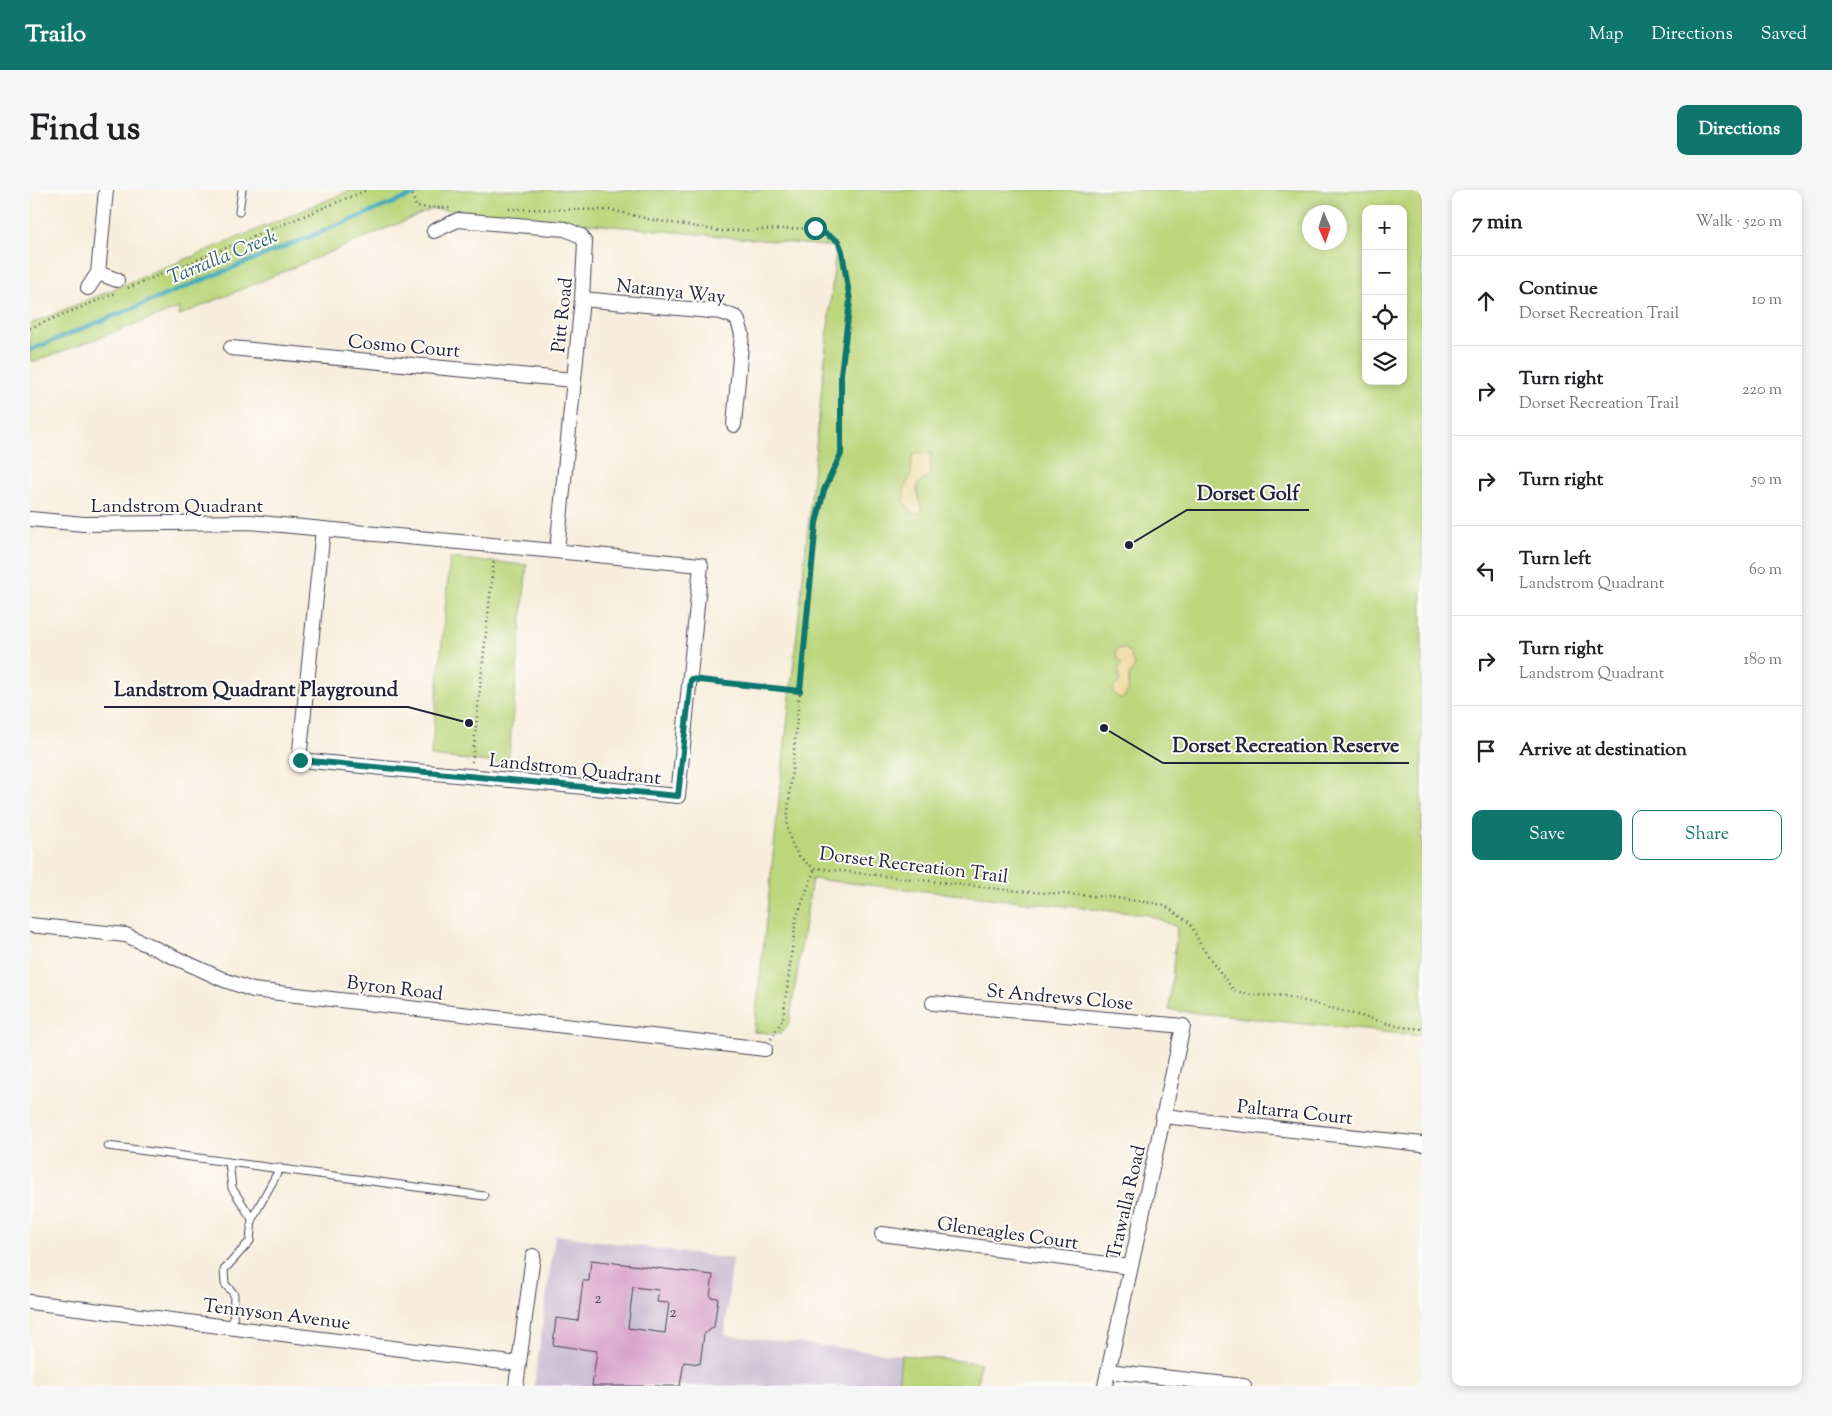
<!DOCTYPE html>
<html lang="en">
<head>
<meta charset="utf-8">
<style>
  :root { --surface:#fff; --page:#f6f6f6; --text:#202124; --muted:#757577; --line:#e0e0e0; --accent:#0f766e }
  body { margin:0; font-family:"Sorts Mill Goudy",serif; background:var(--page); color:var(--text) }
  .controls { position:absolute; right:15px; top:15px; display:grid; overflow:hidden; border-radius:10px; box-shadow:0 2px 8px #0003 }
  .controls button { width:45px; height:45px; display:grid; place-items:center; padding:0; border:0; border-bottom:1px solid var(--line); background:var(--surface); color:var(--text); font:25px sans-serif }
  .compass { position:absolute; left:1272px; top:15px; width:45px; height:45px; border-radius:50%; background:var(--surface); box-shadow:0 2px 8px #0003; rotate:177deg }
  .stop { position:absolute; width:15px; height:15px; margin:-11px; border:4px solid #0f766e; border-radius:50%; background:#fff }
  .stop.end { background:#0f766e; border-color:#fff; box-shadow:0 1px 5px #0008 }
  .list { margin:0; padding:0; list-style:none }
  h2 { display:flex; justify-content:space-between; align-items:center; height:65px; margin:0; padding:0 20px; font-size:21px }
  h2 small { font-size:16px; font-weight:400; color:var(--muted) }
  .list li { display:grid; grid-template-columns:32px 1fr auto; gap:15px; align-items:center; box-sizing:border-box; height:90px; padding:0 20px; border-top:1px solid var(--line) }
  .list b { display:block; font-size:19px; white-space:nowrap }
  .list p { margin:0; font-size:16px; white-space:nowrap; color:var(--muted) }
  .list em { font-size:16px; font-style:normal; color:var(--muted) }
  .actions { display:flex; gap:10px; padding:15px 20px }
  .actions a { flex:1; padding:11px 0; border:1px solid var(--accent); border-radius:10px; text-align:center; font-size:18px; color:var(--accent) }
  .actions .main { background:var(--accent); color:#fff }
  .icon { flex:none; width:28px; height:28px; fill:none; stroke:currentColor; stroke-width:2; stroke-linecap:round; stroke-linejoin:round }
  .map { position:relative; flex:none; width:1392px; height:1196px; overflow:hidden; border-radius:10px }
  header { display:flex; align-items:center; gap:30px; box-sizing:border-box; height:70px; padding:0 25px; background:var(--accent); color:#fff }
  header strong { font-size:24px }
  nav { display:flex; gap:28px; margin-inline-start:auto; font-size:18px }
  .intro { display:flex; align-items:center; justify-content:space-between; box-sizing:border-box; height:120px; padding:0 30px }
  h1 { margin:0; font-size:35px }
  .button { padding:12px 22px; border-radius:10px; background:var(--accent); color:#fff; font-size:18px; font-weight:700 }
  main { display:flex; gap:30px; padding:0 30px }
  aside { flex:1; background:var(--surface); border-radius:10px; box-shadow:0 2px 8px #0003 }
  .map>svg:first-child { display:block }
  .industrial { fill:#ccbfd4 }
  .green { fill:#bcd67b; stroke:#6f7c5b; fill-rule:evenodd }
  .sand { fill:#eeda9e; stroke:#887e6c }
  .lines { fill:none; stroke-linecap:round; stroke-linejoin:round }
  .stream { stroke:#3caabb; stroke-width:4.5 }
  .building { fill:#d9a5cc; fill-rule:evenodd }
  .service-casing { stroke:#424053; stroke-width:9 }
  .minor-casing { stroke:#424053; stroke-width:16 }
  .path { stroke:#424053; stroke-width:2.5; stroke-dasharray:1 4; stroke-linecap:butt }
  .service { stroke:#fff; stroke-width:7 }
  .minor { stroke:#fff; stroke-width:14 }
  .route { stroke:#0f766e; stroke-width:6 }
  .labels { text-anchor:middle; stroke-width:4; stroke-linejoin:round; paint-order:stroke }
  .number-label { font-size:16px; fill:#50435f }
  .street-label { font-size:19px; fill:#22223b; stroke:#fdfcf7 }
  .water-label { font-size:20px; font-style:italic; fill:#2e5f75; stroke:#fdfcf7 }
  .leader { fill:none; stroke:#22223b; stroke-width:2 }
  .callout-dot { fill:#22223b; stroke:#fdfcf7; stroke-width:2 }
  .callout-label { font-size:20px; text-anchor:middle; font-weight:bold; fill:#22223b; stroke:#fdfcf7; stroke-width:4; stroke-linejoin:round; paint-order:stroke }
</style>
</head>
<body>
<header>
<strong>Trailo</strong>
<nav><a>Map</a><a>Directions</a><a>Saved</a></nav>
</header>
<div class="intro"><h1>Find us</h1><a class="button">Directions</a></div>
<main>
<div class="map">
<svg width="1392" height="1196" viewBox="0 0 1392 1196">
  <rect width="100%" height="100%" fill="#fdfcf7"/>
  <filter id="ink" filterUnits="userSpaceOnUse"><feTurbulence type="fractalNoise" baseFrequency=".02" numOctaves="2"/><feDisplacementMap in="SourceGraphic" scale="10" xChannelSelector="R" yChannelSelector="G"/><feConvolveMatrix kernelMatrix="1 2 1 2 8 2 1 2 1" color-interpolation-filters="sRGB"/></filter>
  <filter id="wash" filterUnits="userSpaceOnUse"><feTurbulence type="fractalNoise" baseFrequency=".0096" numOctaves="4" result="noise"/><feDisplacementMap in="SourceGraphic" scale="20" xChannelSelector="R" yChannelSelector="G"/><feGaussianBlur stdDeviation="1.12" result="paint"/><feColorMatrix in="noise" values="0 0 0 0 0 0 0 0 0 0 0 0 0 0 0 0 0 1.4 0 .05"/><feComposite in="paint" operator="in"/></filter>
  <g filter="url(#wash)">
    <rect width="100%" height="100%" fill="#f8eddc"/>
    <path class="industrial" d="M525,1045L702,1069L695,1145L871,1165L868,1196H504Z"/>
    <path class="green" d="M322,0H1392V846L1139,820L1147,737L1119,725L782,689L759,834L750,844L724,842L773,387L806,57L403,19L148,126L149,118L6,171H0V134ZM1336,19H1373V191H1336ZM1280,22H1310V52H1280Z
      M420,368L497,375L478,574L401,566Z
      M871,1165L950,1173L947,1196H868Z"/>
    <path class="sand" d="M889,262L901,264L900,285L888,294L887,300L892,320L888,324L882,323L874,311V301L881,284L882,269L884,264Z
      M1090,458L1097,459L1105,476L1099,486L1098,501L1093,508H1089L1083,503L1084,497L1090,492L1088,479L1092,474L1086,466V460Z"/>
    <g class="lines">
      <path class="stream" d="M0,160L395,0"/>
    </g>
    <g id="blocks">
      <path class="building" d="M561,1070L683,1085L680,1107L688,1108L684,1137L674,1144L670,1174L654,1172L650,1196H562L567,1161L523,1155L526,1128L548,1131L553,1091H559ZM603,1097L629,1100L627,1112L639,1113L635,1143L598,1138Z"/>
    </g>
  </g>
  <g filter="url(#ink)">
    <use href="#blocks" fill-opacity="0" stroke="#424053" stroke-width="1"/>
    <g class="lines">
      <defs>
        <path id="service" d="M209,22L212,0
          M78,956L454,1006
          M199,972L202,998L222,1029
          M203,1136L204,1104L195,1094L194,1080L220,1051L222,1029L250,978"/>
        <path id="minor" d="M404,41L428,30L535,39L551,46L555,53L552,109L527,360
          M68,83L76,0
          M58,98L68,83L87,90
          M552,109L691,122L707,128L712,144L704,235
          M201,158L543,190
          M0,329L54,334L220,332L671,375L648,606L269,570L293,339
          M0,735L96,745L194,790L223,800L735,859
          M903,813L1153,836L1075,1196
          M1133,926L1392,954
          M852,1044L1100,1077
          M0,1112L489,1174
          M1078,1181L1214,1196
          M486,1196L503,1066"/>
      </defs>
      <use href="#service" class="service-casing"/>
      <use href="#minor" class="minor-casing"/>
      <path class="path" d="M381,0L386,17L421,18
        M479,19L582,20L618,29L692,41L785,38L808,51L812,61L820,111L811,184V264L794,300L786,333L757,632C759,652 766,669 785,678L987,701L1080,707L1134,715L1160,733L1171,756L1204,801L1222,805L1256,806L1372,837L1392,839
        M98,98L337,0
        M0,138L84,104
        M672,490L770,501
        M442,572L464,369
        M741,849L753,829L766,729L785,678"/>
      <use href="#service" class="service"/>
      <use href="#minor" class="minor"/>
    </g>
  </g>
  <g class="lines" filter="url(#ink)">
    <path class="route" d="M270,570L648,606L661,489L770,501L786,333L794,300L811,264V184L820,111L812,61L808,51L785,38"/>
  </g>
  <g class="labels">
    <g class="number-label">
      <text x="568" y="1113">2</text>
      <text x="643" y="1127">2</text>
    </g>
    <g class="street-label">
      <text transform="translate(641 100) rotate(6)" y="7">Natanya Way</text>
      <text transform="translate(531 125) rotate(-84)" y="7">Pitt Road</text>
      <text transform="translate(374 155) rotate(5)" y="7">Cosmo Court</text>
      <text x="147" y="322">Landstrom Quadrant</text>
      <text transform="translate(545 578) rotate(6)" y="7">Landstrom Quadrant</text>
      <text transform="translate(884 674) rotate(7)" y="7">Dorset Recreation Trail</text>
      <text transform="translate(365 797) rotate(7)" y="7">Byron Road</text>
      <text transform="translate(1030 806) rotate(5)" y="7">St Andrews Close</text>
      <text transform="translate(1265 921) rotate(6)" y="7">Paltarra Court</text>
      <text transform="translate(1095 1012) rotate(-77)" y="7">Trawalla Road</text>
      <text transform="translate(978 1042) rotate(8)" y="7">Gleneagles Court</text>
      <text transform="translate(247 1123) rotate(7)" y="7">Tennyson Avenue</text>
    </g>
    <g class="water-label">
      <text transform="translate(192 66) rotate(-22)" y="7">Tarralla Creek</text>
    </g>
  </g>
  <path class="leader" d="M1099 355L1157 320H1279M439 533L378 517H74M1074 538L1133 573H1379"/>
  <g class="callout-dot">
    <circle cx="1099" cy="355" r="5"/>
    <circle cx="439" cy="533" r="5"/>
    <circle cx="1074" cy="538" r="5"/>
  </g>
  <g class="callout-label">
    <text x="1218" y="310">Dorset Golf</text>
    <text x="226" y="506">Landstrom Quadrant Playground</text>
    <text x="1256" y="562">Dorset Recreation Reserve</text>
  </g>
</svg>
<div class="controls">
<button>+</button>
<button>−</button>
<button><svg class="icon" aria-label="locate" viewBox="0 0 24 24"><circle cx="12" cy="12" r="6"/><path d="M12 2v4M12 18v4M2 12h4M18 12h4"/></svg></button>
<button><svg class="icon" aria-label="layers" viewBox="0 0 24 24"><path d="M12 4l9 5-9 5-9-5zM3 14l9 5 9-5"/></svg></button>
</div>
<svg class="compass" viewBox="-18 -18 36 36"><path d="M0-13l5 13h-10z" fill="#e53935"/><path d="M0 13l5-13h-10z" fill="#757577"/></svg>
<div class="stop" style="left:785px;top:38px"></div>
<div class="stop end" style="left:270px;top:570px"></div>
</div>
<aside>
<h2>7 min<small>Walk · 520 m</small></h2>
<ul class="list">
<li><svg class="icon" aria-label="ahead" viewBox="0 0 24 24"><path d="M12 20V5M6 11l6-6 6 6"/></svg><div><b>Continue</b><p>Dorset Recreation Trail</p></div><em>10 m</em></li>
<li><svg class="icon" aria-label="right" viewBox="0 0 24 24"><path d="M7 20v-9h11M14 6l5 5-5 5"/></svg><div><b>Turn right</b><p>Dorset Recreation Trail</p></div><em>220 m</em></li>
<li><svg class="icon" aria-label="right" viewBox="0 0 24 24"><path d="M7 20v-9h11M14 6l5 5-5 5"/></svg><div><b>Turn right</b></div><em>50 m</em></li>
<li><svg class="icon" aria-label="left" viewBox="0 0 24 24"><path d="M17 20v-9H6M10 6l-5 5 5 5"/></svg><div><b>Turn left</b><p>Landstrom Quadrant</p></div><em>60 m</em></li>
<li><svg class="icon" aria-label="right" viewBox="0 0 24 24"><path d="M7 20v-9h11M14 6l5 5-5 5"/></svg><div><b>Turn right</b><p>Landstrom Quadrant</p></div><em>180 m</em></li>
<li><svg class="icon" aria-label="arrive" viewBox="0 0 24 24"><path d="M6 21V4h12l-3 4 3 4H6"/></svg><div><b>Arrive at destination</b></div></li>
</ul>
<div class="actions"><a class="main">Save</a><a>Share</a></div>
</aside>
</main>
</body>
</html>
